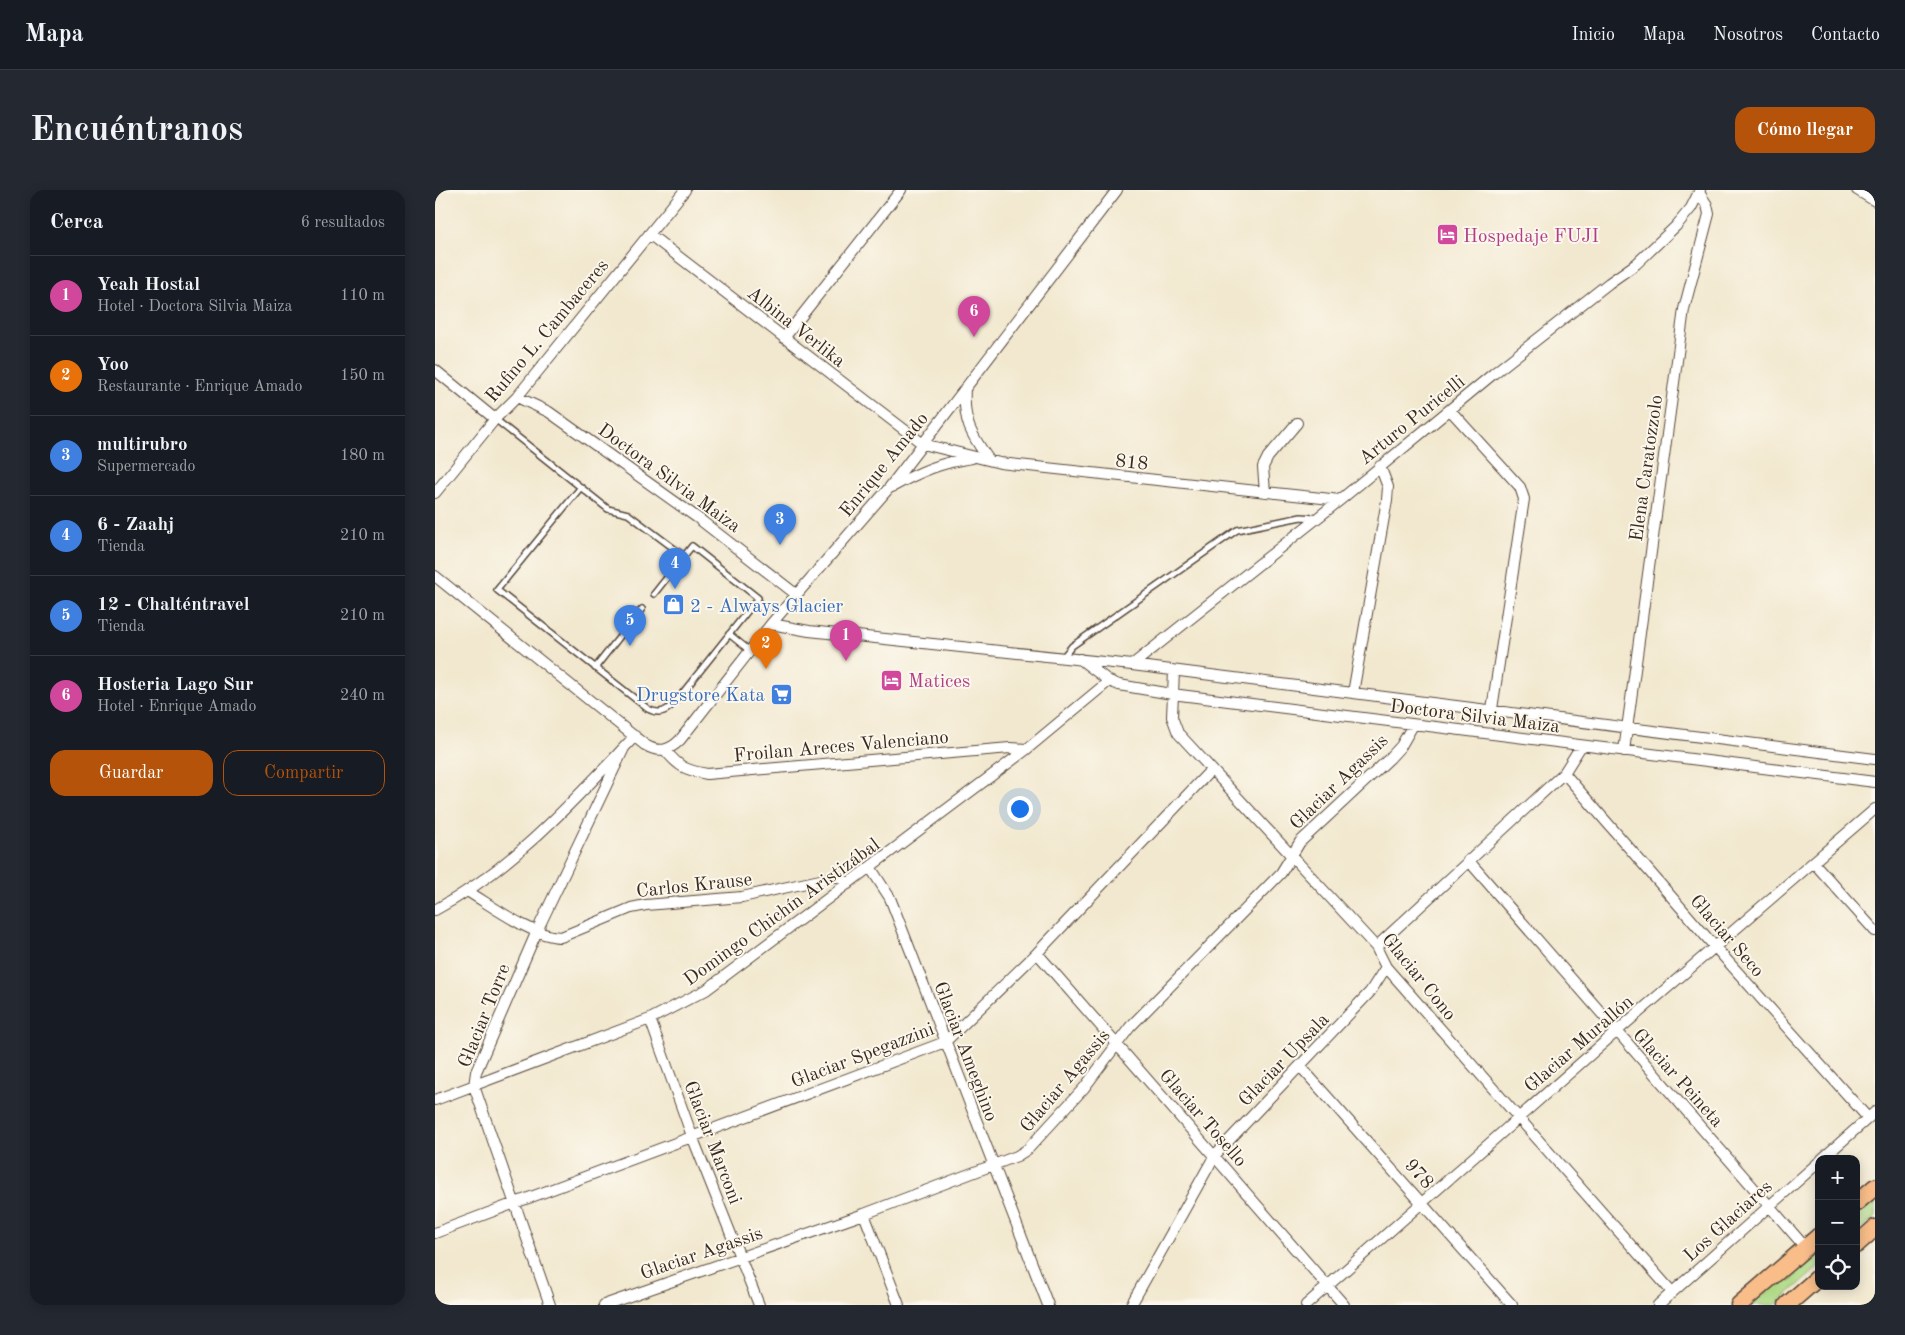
<!DOCTYPE html>
<html lang="es">
<head>
<meta charset="utf-8">
<style>
  :root { --surface:#171b24; --page:#242831; --text:#f1f3f6; --muted:#9ea1a6; --line:#363941; --accent:#b45309 }
  body { margin:0; font-family:"Old Standard TT",serif; background:var(--page); color:var(--text) }
  .controls { position:absolute; right:15px; bottom:15px; display:grid; overflow:hidden; border-radius:10px; box-shadow:0 2px 12px #0003 }
  .controls button { width:45px; height:45px; display:grid; place-items:center; padding:0; border:0; border-bottom:1px solid var(--line); background:var(--surface); color:var(--text); font:25px sans-serif }
  .you { position:absolute; left:584px; top:618px; width:18px; height:18px; margin:-12px; border:4px solid #fff; border-radius:50%; background:#1a73e8; box-shadow:0 0 0 8px #1a73e833 }
  .badge { display:grid; place-items:center; width:32px; height:32px; border-radius:50%; background:var(--accent); color:#fff; font-size:16px; font-weight:700 }
  .pin { position:absolute; translate:-50% -41px; filter:drop-shadow(0 1px 2px #0008) }
  .pin::after { content:''; position:absolute; top:26px; width:18px; height:15px; background:inherit; clip-path:polygon(0 0,100% 0,50% 100%) }
  .list { margin:0; padding:0; list-style:none }
  h2 { display:flex; justify-content:space-between; align-items:center; height:65px; margin:0; padding:0 20px; font-size:21px }
  h2 small { font-size:16px; font-weight:400; color:var(--muted) }
  .list li { display:grid; grid-template-columns:32px 1fr auto; gap:15px; align-items:center; box-sizing:border-box; height:80px; padding:0 20px; border-top:1px solid var(--line) }
  .list b { display:block; font-size:19px; white-space:nowrap }
  .list p { margin:0; font-size:16px; white-space:nowrap; color:var(--muted) }
  .list em { font-size:16px; font-style:normal; color:var(--muted) }
  .actions { display:flex; gap:10px; padding:15px 20px }
  .actions a { flex:1; padding:11px 0; border:1px solid var(--accent); border-radius:15px; text-align:center; font-size:18px; color:var(--accent) }
  .actions .main { background:var(--accent); color:#fff }
  .icon { flex:none; width:28px; height:28px; fill:none; stroke:currentColor; stroke-width:2; stroke-linecap:round; stroke-linejoin:round }
  .map { position:relative; flex:none; width:1440px; height:1115px; overflow:hidden; border-radius:15px }
  header { display:flex; align-items:center; gap:30px; box-sizing:border-box; height:70px; padding:0 25px; background:var(--surface); border-bottom:1px solid var(--line) }
  header strong { font-size:24px }
  nav { display:flex; gap:28px; margin-inline-start:auto; font-size:18px }
  .intro { display:flex; align-items:center; justify-content:space-between; box-sizing:border-box; height:120px; padding:0 30px }
  h1 { margin:0; font-size:35px }
  .button { padding:12px 22px; border-radius:15px; background:var(--accent); color:#fff; font-size:18px; font-weight:700 }
  main { display:flex; gap:30px; padding:0 30px }
  aside { flex:1; background:var(--surface); border-radius:15px; box-shadow:0 2px 12px #0003 }
  .map>svg:first-child { display:block }
  .green { fill:#aed985; stroke:#748252 }
  .lines { fill:none; stroke-linecap:round; stroke-linejoin:round }
  .service-casing { stroke:#564639; stroke-width:8 }
  .minor-casing { stroke:#564639; stroke-width:12 }
  .tertiary-casing { stroke:#564639; stroke-width:15 }
  .primary-casing { stroke:#564639; stroke-width:19 }
  .service { stroke:#fff; stroke-width:5 }
  .minor { stroke:#fff; stroke-width:10 }
  .tertiary { stroke:#fff; stroke-width:12 }
  .primary { stroke:#f8bd89; stroke-width:16 }
  .labels { text-anchor:middle; stroke-width:4; stroke-linejoin:round; paint-order:stroke }
  .hotel-label { font-size:19px; fill:#b23c85; stroke:#fbf7ec; text-anchor:start }
  .street-label { font-size:19px; fill:#3b2a1e; stroke:#fbf7ec }
  .shop-label { font-size:19px; fill:#366cbe; stroke:#fbf7ec; text-anchor:start }
</style>
</head>
<body>
<header>
<strong>Mapa</strong>
<nav><a>Inicio</a><a>Mapa</a><a>Nosotros</a><a>Contacto</a></nav>
</header>
<div class="intro"><h1>Encuéntranos</h1><a class="button">Cómo llegar</a></div>
<main>
<aside>
<h2>Cerca<small>6 resultados</small></h2>
<ul class="list">
<li><span class="badge" style="background:#d1479c">1</span><div><b>Yeah Hostal</b><p>Hotel · Doctora Silvia Maiza</p></div><em>110 m</em></li>
<li><span class="badge" style="background:#e8710a">2</span><div><b>Yoo</b><p>Restaurante · Enrique Amado</p></div><em>150 m</em></li>
<li><span class="badge" style="background:#3f7fe0">3</span><div><b>multirubro</b><p>Supermercado</p></div><em>180 m</em></li>
<li><span class="badge" style="background:#3f7fe0">4</span><div><b>6 - Zaahj</b><p>Tienda</p></div><em>210 m</em></li>
<li><span class="badge" style="background:#3f7fe0">5</span><div><b>12 - Chalténtravel</b><p>Tienda</p></div><em>210 m</em></li>
<li><span class="badge" style="background:#d1479c">6</span><div><b>Hosteria Lago Sur</b><p>Hotel · Enrique Amado</p></div><em>240 m</em></li>
</ul>
<div class="actions"><a class="main">Guardar</a><a>Compartir</a></div>
</aside>
<div class="map">
<svg width="1440" height="1115" viewBox="0 0 1440 1115">
  <rect width="100%" height="100%" fill="#fbf7ec"/>
  <filter id="ink" filterUnits="userSpaceOnUse"><feTurbulence type="fractalNoise" baseFrequency=".02" numOctaves="2"/><feDisplacementMap in="SourceGraphic" scale="10" xChannelSelector="R" yChannelSelector="G"/><feConvolveMatrix kernelMatrix="1 2 1 2 8 2 1 2 1" color-interpolation-filters="sRGB"/></filter>
  <filter id="wash" filterUnits="userSpaceOnUse"><feTurbulence type="fractalNoise" baseFrequency=".0096" numOctaves="4" result="noise"/><feDisplacementMap in="SourceGraphic" scale="20" xChannelSelector="R" yChannelSelector="G"/><feGaussianBlur stdDeviation="1.12" result="paint"/><feColorMatrix in="noise" values="0 0 0 0 0 0 0 0 0 0 0 0 0 0 0 0 0 1.4 0 .05"/><feComposite in="paint" operator="in"/></filter>
  <g filter="url(#wash)">
    <rect width="100%" height="100%" fill="#f2e8cf"/>
    <path class="green" d="M1440,1007V1027L1421,1044V1023Z
      M1384,1056V1077L1340,1115H1316Z"/>
  </g>
  <g filter="url(#ink)">
    <g class="lines">
      <defs>
        <path id="service" d="M60,229L173,319L193,324L249,366
          M146,297L62,400L213,519C226,526 233,520 242,510L323,408L257,356L219,404
          M196,432L207,419
          M294,444L315,461
          M628,467L637,456L802,340L866,327L881,328
          M160,478L186,445"/>
        <path id="minor" d="M1422,0L1440,11
          M214,44L488,254L565,273L905,310
          M349,148L466,0
          M0,180L60,229
          M530,198C528,231 535,243 554,270
          M82,207L114,222L264,329L362,405
          M1015,220L1085,297L1089,309L1057,519
          M457,297C484,282 507,272 537,268
          M830,302L828,277L833,267L862,233
          M0,303L60,229L82,207L250,0
          M0,386L210,555C224,563 234,561 245,550L336,434L454,298L682,0
          M336,434L374,441L697,475L1440,569
          M645,469L674,491L684,495L737,504L1440,592
          M697,475L905,310L1058,184L1174,93L1201,74L1241,36L1256,18L1265,0
          M739,481L737,527L743,543L941,757L951,777L1237,1102
          M918,503L952,310L953,297L945,276
          M230,560C244,577 250,580 272,584L575,558L592,559
          M1189,561L1249,119L1274,24L1272,15L1265,4
          M1129,583L1280,757L1433,928
          M1033,670L1370,1057
          M1379,673L1440,741
          M435,677L455,708L613,1115
          M32,701C56,715 98,747 126,747L196,718L211,715L307,707L399,687H405L413,694
          M0,720C79,678 139,610 200,546
          M941,757L1129,583L1146,556
          M602,763L909,1115
          M215,829L257,946L324,1115
          M865,876L1077,1115
          M0,910L215,829L271,800L592,559L674,491
          M1387,969L1440,922
          M429,1024L464,1115
          M0,1043L510,852L602,763L776,580
          M115,1115L39,896L41,882L102,741L189,558
          M169,1115L429,1024L582,966L593,959L649,898L695,837L846,683L865,652L955,568L966,556L978,535
          M696,1115L780,965L935,802L951,777
          M871,1115L1181,842L1440,619
          M1223,1115L1384,972"/>
        <path id="tertiary" d="M1437,0H1440"/>
        <path id="primary" d="M1421,1013L1440,997
          M1421,1055L1440,1038
          M1304,1115L1384,1046
          M1352,1115L1384,1087"/>
      </defs>
      <use href="#service" class="service-casing"/>
      <use href="#minor" class="minor-casing"/>
      <use href="#tertiary" class="tertiary-casing"/>
      <use href="#primary" class="primary-casing"/>
      <use href="#service" class="service"/>
      <use href="#minor" class="minor"/>
      <use href="#tertiary" class="tertiary"/>
      <use href="#primary" class="primary"/>
    </g>
  </g>
  <defs>
    <symbol id="hotel-square" viewBox="-11 -11 22 22"><rect x="-9" y="-9" width="18" height="18" rx="4" fill="#d1479c" stroke="#fbf7ec"/><path d="M-6-4.5h1.5V1H6V5H4.5V3h-9V5H-6ZM-4 0a1.8 1.8 0 1 1 3.6 0ZM.5 0V-2.5h3Q6-2.5 6 0Z" fill="#fff"/></symbol>
    <symbol id="shop-square" viewBox="-11 -11 22 22"><rect x="-9" y="-9" width="18" height="18" rx="4" fill="#3f7fe0" stroke="#fbf7ec"/><path d="M-5-2.5h2.3a2.7 3.5 0 0 1 5.4 0H5L5.5 6h-11ZM-1.5-2.5h3a1.5 2.3 0 0 0-3 0Z" fill="#fff"/></symbol>
    <symbol id="supermarket-square" viewBox="-11 -11 22 22"><rect x="-9" y="-9" width="18" height="18" rx="4" fill="#3f7fe0" stroke="#fbf7ec"/><path d="M-6-5.5h2.5l.6 2H6L4.5 2H-2.5L-4.4-4H-6ZM-1.5 3.2a1.3 1.3 0 1 0 .1 0ZM3 3.2a1.3 1.3 0 1 0 .1 0Z" fill="#fff"/></symbol>
  </defs>
  <g fill-rule="evenodd">
    <use href="#hotel-square" x="1000" y="32" width="25" height="25"/>
    <use href="#shop-square" x="226" y="402" width="25" height="25"/>
    <use href="#hotel-square" x="444" y="478" width="25" height="25"/>
    <use href="#supermarket-square" x="334" y="492" width="25" height="25"/>
  </g>
  <g class="labels">
    <g class="hotel-label">
      <text x="1028" y="52">Hospedaje FUJI</text>
      <text x="473" y="497">Matices</text>
    </g>
    <g class="street-label">
      <text transform="translate(362 136) rotate(38)" y="7">Albina Verlika</text>
      <text transform="translate(111 140) rotate(-50)" y="7">Rufino L. Cambaceres</text>
      <text transform="translate(976 229) rotate(-39)" y="7">Arturo Puricelli</text>
      <text transform="translate(697 271) rotate(6)" y="7">818</text>
      <text transform="translate(448 274) rotate(-51)" y="7">Enrique Amado</text>
      <text transform="translate(1210 278) rotate(-82)" y="7">Elena Caratozzolo</text>
      <text transform="translate(235 287) rotate(36)" y="7">Doctora Silvia Maiza</text>
      <text transform="translate(1040 525) rotate(7)" y="7">Doctora Silvia Maiza</text>
      <text transform="translate(406 555) rotate(-5)" y="7">Froilan Areces Valenciano</text>
      <text transform="translate(903 591) rotate(-44)" y="7">Glaciar Agassis</text>
      <text transform="translate(259 694) rotate(-6)" y="7">Carlos Krause</text>
      <text transform="translate(346 721) rotate(-36)" y="7">Domingo Chichín Aristizábal</text>
      <text transform="translate(1293 745) rotate(49)" y="7">Glaciar Seco</text>
      <text transform="translate(985 786) rotate(51)" y="7">Glaciar Cono</text>
      <text transform="translate(48 825) rotate(-68)" y="7">Glaciar Torre</text>
      <text transform="translate(1143 853) rotate(-41)" y="7">Glaciar Murallón</text>
      <text transform="translate(532 861) rotate(69)" y="7">Glaciar Ameghino</text>
      <text transform="translate(427 864) rotate(-21)" y="7">Glaciar Spegazzini</text>
      <text transform="translate(848 869) rotate(-46)" y="7">Glaciar Upsala</text>
      <text transform="translate(1244 887) rotate(48)" y="7">Glaciar Peineta</text>
      <text transform="translate(629 890) rotate(-50)" y="7">Glaciar Agassis</text>
      <text transform="translate(769 927) rotate(49)" y="7">Glaciar Tosello</text>
      <text transform="translate(279 952) rotate(69)" y="7">Glaciar Marconi</text>
      <text transform="translate(985 983) rotate(48)" y="7">978</text>
      <text transform="translate(1292 1030) rotate(-42)" y="7">Los Glaciares</text>
      <text transform="translate(266 1062) rotate(-19)" y="7">Glaciar Agassis</text>
    </g>
    <g class="shop-label">
      <text x="255" y="422">2 - Always Glacier</text>
      <text x="330" y="511" text-anchor="end">Drugstore Kata</text>
    </g>
  </g>
</svg>
<div class="controls">
<button>+</button>
<button>−</button>
<button><svg class="icon" aria-label="locate" viewBox="0 0 24 24"><circle cx="12" cy="12" r="6"/><path d="M12 2v4M12 18v4M2 12h4M18 12h4"/></svg></button>
</div>
<div class="you"></div>
<div class="pin badge" style="left:411px;top:471px;background:#d1479c">1</div>
<div class="pin badge" style="left:331px;top:479px;background:#e8710a">2</div>
<div class="pin badge" style="left:345px;top:355px;background:#3f7fe0">3</div>
<div class="pin badge" style="left:240px;top:399px;background:#3f7fe0">4</div>
<div class="pin badge" style="left:195px;top:456px;background:#3f7fe0">5</div>
<div class="pin badge" style="left:539px;top:147px;background:#d1479c">6</div>
</div>
</main>
</body>
</html>
